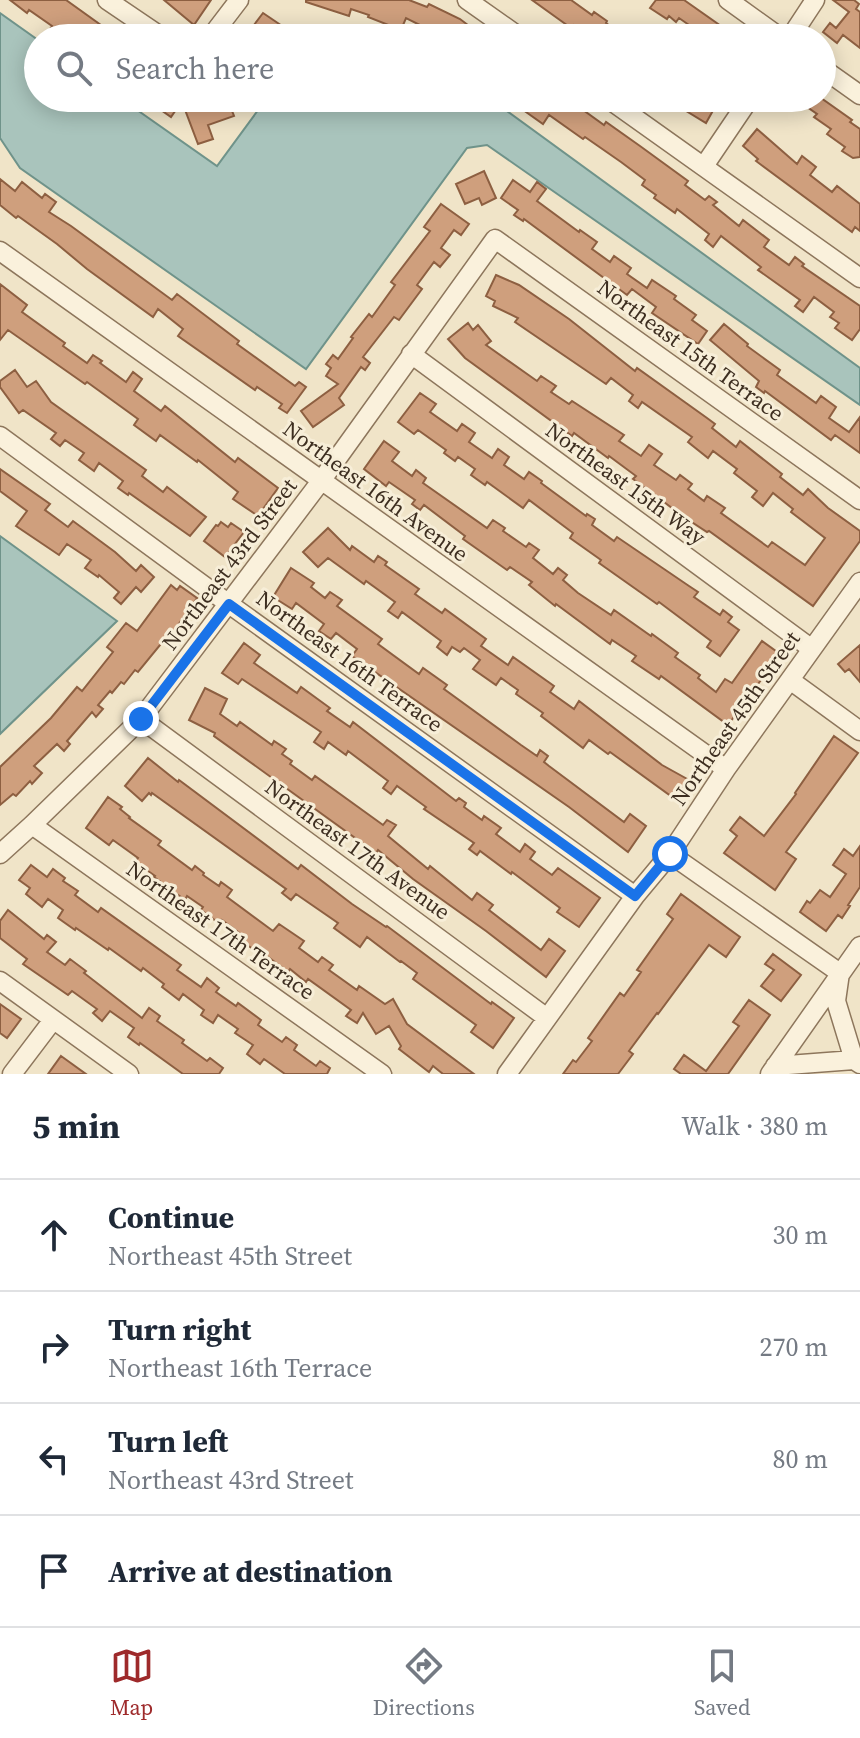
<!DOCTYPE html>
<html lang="en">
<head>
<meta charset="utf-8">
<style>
  :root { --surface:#fff; --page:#f2f2f3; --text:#1f2937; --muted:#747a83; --line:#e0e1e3; --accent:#9e2a2b }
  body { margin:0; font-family:"Source Serif 4",serif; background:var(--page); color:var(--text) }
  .stop { position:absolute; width:24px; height:24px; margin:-18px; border:6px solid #1a73e8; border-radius:50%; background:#fff }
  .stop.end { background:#1a73e8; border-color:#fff; box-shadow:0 2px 8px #0008 }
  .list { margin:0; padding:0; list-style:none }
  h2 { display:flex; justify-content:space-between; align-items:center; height:104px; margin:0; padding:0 32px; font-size:34px }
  h2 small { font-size:26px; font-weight:400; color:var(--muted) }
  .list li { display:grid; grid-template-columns:52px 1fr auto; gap:24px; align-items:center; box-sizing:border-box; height:112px; padding:0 32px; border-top:2px solid var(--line) }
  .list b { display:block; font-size:30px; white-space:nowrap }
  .list p { margin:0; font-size:26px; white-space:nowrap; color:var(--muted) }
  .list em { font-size:26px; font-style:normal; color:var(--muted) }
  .icon { flex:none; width:44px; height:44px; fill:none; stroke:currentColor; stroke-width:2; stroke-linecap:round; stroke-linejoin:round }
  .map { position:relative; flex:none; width:860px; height:1074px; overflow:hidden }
  .search { position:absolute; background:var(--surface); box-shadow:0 4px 20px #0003; left:24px; right:24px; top:24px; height:88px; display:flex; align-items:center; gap:20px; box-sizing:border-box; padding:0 28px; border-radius:44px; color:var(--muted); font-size:30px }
  .sheet { height:552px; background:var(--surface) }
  nav { display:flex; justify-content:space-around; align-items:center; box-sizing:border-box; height:112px; border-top:2px solid var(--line); background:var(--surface); font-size:22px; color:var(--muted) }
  nav a { display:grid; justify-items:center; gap:4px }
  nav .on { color:var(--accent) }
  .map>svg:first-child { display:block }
  .water { fill:#a9c4bc; stroke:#6f938a; stroke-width:2 }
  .building { fill:#cf9f7d; stroke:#8d5f41; stroke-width:2 }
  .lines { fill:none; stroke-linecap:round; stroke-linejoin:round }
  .minor-casing { stroke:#8d765c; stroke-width:21 }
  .minor { stroke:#faf1dc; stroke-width:18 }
  .route { stroke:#1a73e8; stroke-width:10 }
  .labels { text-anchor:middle; stroke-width:6; stroke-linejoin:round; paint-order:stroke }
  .street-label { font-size:22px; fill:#3d2e20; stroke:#f7eed8 }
</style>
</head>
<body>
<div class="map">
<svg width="860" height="1074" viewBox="0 0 860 1074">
  <rect width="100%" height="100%" fill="#f0e4c8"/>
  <path class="water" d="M0,13L38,40V98H120L217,166L267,98H489L860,368V405L487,145L467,148L306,369L20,168L0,138Z
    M0,536L117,621L0,734Z"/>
  <path class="building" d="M10,0H66L119,38H74L66,32L62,38H44L52,26L29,10L27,13Z
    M164,0H211L194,25Z
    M306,0H409L427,7L429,4L460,19L485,38H431L434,32L406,18L401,30L368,17L369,15L351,9L349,16L306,2Z
    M532,0H571L592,15L594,12L607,21L606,23L618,32L613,38H592L574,25L571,28Z
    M656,0H684L738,38H695L699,32L679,18L676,22L669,16L667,19L650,8Z
    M833,0H854L859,4L856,9L860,12V48L843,35L837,43L823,32L830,23L836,28L849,12Z
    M263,13L288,30L282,38H252L259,28L254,25Z
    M144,98H184L171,117Z
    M208,98H227L234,116L208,125L213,139L198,144L184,107Z
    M525,98H556L569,107L572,102L604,125L606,122L640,146L688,181L685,185L705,200L709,196L717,202L713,205L739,226L743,220L769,240L764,247L789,265L795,257L804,264L802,266L860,306V329L852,340L835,328L839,323L830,317L834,312L814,297L803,312L795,306L800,300L758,270L761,267L721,236L713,247L705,240L709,234L677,209L675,213L654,198L656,195L642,185L645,180L621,162L585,137L583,139L549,115L543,124L519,107Z
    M665,98H720L706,123Z
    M794,98H821L852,120L850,122L860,129V157L853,158L842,151L845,147L827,134L831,129L814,117L817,114Z
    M757,129L797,164L802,156L816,167L810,175L832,192L837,186L860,204V231L855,227L852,232L756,161L758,159L743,146Z
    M484,171L496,198L482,205L479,198L465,204L456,184Z
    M0,179L15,191L22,182L42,198L45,194L56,202L49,212L71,226L172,300L177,294L239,341L237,344L295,386L299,382L306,387L287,413L279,408L282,404L257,387L255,390L178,336L183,329L158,309L153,317L87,269L57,244L18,216L16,218L0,205Z
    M513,180L530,192L537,182L546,189L537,201L579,232L580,230L597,242L592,249L610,262L614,256L631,268L627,274L647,288L652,280L676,296L674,299L696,315L692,320L707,331L698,344L652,313L656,307L632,289L627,295L524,219L523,221L514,215L518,210L501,198Z
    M441,204L469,224L461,235L454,230L441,248L450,255L440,267L434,262L417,285L422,289L399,320L394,317L363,357L370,363L365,370L361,367L339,398L344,405L313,427L301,411L338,384L326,376L331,368L326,364L333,355L338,359L353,338L351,337L369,314L372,317L395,285L391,282L430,231L424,227Z
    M496,275L519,285L569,319L635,371L637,368L707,418L715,424L712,428L736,447L740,441L782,474L780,477L803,495L808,489L828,508L860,531V541L813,606L709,531L707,532L684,517L633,479L636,476L609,456L608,458L574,433L572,436L465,358L448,339L468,323L473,330L478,325L491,341L486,345L537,381L541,376L556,386L551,392L569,404L572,401L624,435L619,441L641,456L649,445L662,454L654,465L676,480L680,475L692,484L688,489L704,501L707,496L725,508L721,513L768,547L772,542L805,565L825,538L791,512L793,509L773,493L763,506L752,497L757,491L734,473L737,469L713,451L708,458L688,442L692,437L642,402L638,408L629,401L633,395L611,378L606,384L515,322L518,318L493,306L495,301L486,296Z
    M0,284L27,305L22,312L65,343L63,346L87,363L93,355L102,361L100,363L126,382L133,372L142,379L134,391L161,411L165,406L235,462L238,458L278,488L258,516L233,499L238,492L198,460L197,462L160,435L156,441L134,425L138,419L87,382L85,384L8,330L0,340Z
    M724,324L748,344L747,346L780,370L777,375L816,403L821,396L836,407L829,418L849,432L860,417V453L835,435L831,440L765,391L764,393L756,387L759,381L710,340Z
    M15,370L27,387L36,381L51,402L146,470L142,476L163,492L167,487L206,517L190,536L129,493L128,495L118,488L123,481L99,463L94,471L79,460L84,453L65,440L60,446L51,439L56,433L23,410L19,413L0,387V381Z
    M420,393L436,404L430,412L457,431L462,424L475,433L469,442L492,458L498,449L509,457L504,465L524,479L529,472L542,481L541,483L586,516L587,514L595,519L592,525L614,541L617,537L689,586L698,592L694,597L720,615L723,610L732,617L728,622L739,630L720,656L707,647L711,641L659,602L657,604L599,563L601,560L570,538L573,533L529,500L523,508L487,482L485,485L471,475L475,469L458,457L455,461L444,453L446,450L418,430L414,434L398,422Z
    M384,441L399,452L392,461L412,476L416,470L426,478L423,483L487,528L493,520L505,528L503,531L526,547L529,543L539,550L533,558L553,574L558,568L567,575L563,580L578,593L611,615L614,610L651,636L652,634L678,653L675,657L700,675L698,678L716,692L725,679L732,683L762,641L780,654L728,725L661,676L659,679L632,661L636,656L612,640L610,644L556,604L555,606L529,585L532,582L510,567L507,570L463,539L465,536L424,505L420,510L412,504L415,500L389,482L386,486L364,469Z
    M0,469L50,504L45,510L68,527L73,521L115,552L136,571L141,565L154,577L141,592L136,587L121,604L114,598L119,592L99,575L98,577L85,568L91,560L67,544L59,555L16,526L27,511L0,491Z
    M221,522L228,527L231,523L244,532L225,557L204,541L216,525L218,526Z
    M328,528L350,550L352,546L374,562L378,556L387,562L385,565L419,589L415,594L442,613L445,609L486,639L481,646L508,665L513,657L554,686L550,692L574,709L579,701L662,765L689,780L675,799L610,752L608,754L589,740L583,748L541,716L543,713L516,694L518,690L501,678L496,685L473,669L480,660L464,648L460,652L452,647L447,655L437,647L441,641L402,612L398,618L388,611L395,602L366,581L364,584L328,558L318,567L303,552Z
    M291,568L314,583L311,587L325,598L330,592L342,600L337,606L382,639L378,644L419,674L423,668L447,685L444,689L521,745L537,756L540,750L548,756L544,762L549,766L624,822L630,814L646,826L628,852L569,807L352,656L357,649L336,633L331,639L319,631L324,624L296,603L292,609L273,597Z
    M171,585L177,590L180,586L197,598L171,635L169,634L138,672L135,670L124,684L121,682L112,693L110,691L98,705L103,709L96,717L92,712L67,741L70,744L64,751L57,744L34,766L42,773L32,784L30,781L16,796L13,794L0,805V767L51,718L77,687L82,691L113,652L107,647L126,623L137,631Z
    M244,643L260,655L254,663L297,693L301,687L330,708L327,711L350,727L353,722L456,801L459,798L466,803L464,807L482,820L484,816L501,828L496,834L520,852L525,844L535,852L530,859L552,875L558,868L600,898L579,927L557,912L560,908L512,872L511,874L480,851L477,855L469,849L474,843L424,809L426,807L397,786L391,794L383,788L388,781L348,751L346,755L328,742L324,749L314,742L321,732L242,679L238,684L222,673Z
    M860,645V682L849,669L845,672L838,664Z
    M205,688L227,699L220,714L237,726L240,722L272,745L274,741L286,749L282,754L292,761L290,764L312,780L315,776L383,825L387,820L396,825L388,836L428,869L430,866L472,900L477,893L493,905L489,910L541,950L549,939L565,951L546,977L486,931L413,879L378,850L376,853L214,736L215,733L189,720Z
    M834,736L858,753L786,852L796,859L775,890L724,853L737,836L730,830L740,817L764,836L796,794L795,793Z
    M148,758L178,782L179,780L298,869L301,865L352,904L386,927L387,926L491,1004L492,1002L514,1018L493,1048L471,1032L476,1025L413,979L417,973L401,961L400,962L367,937L360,947L334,928L338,923L296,894L291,900L282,893L286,889L152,793L151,795L149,793L142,801L125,786Z
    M108,797L122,807L120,809L130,817L129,818L161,841L158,845L192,870L195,866L204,873L203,875L219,886L221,882L232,890L227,897L273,931L279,924L304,941L299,948L318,962L322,957L333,965L329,970L357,990L359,986L385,1004L393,999L407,1024L474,1074H443L433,1066L429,1072L399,1049L401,1046L389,1026L376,1034L363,1013L357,1023L346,1016L351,1010L308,979L306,982L290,969L288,972L255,947L253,949L243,942L246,938L222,920L220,924L201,910L203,907L187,896L185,900L154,877L155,876L135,862L138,858L113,840L109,845L86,828Z
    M860,846V887L848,905L850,906L842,918L838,915L826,931L800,912L807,901L810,903L820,890L830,897L846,874L833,865L844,849L853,856Z
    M31,865L47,877L53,869L65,878L63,881L78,891L75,895L98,912L101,908L181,965L177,970L201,987L207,978L219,988L216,992L236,1006L238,1003L261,1020L258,1025L282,1042L286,1037L297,1045L294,1050L316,1066L320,1061L330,1068L327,1074H285L264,1059L260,1064L247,1054L253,1045L235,1033L238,1029L218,1015L213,1023L201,1015L204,1010L183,994L179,1000L162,987L164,984L143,968L141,971L109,948L108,950L76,928L75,930L58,918L63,910L48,899L42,907L26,894L30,888L19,880Z
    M681,894L740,937L726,957L709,945L658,1014L657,1013L629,1051L633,1054L618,1074H563L573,1060L576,1062L592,1041L588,1038L620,993L624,996L641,972L637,970L673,919L667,914Z
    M8,910L44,939L47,935L56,942L47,952L65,965L70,959L86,971L84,973L142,1018L149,1008L160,1016L157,1021L184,1040L182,1043L207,1061L210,1058L223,1068L219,1074H183L140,1043L139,1045L128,1037L134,1028L110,1011L102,1021L93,1013L97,1009L72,991L68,995L23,964L27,959L0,938V921Z
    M773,954L801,975L781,1001L761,986L774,970L765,964Z
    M749,1000L770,1015L728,1074H681L674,1069L684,1055L706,1071L739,1026L733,1022Z
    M0,1004L21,1019L7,1038L0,1033Z
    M61,1056L86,1074H48Z"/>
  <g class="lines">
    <defs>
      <path id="minor" d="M107,0L163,38
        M467,0L521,38
        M728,0L781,38
        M210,38L239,0
        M790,38L815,0
        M822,68L860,95
        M607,98L860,278
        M704,166L750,98
        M0,251L726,769
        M411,354L812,649
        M0,436L229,604L635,896
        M790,680L860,731
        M141,719L547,1018
        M32,825L382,1074
        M0,854L32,825L141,719L321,481L495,239L860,500
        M670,854L840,973L836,1001L854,1060L860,1064
        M0,981L129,1074
        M775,1066L854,1060
        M12,1074L53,1020
        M507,1074L635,896L670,854L726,769L860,582
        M770,1074L860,946"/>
    </defs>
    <use href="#minor" class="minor-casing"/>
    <use href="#minor" class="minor"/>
  </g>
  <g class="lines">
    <path class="route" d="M141,719L229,604L635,896L670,854"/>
  </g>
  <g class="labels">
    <g class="street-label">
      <text transform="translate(691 350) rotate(36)" y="8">Northeast 15th Terrace</text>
      <text transform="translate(626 483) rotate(36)" y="8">Northeast 15th Way</text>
      <text transform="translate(376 491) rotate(36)" y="8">Northeast 16th Avenue</text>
      <text transform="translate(229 564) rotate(-53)" y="8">Northeast 43rd Street</text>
      <text transform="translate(350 661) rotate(36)" y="8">Northeast 16th Terrace</text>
      <text transform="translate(735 718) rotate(-55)" y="8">Northeast 45th Street</text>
      <text transform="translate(358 849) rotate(36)" y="8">Northeast 17th Avenue</text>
      <text transform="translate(221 930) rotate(35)" y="8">Northeast 17th Terrace</text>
    </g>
  </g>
</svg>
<div class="stop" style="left:670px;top:854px"></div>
<div class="stop end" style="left:141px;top:719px"></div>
<div class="search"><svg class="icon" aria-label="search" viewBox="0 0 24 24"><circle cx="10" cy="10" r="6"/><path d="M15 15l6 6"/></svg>Search here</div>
</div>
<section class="sheet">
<h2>5 min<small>Walk · 380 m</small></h2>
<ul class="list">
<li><svg class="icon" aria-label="ahead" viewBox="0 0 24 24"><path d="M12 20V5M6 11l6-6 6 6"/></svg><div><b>Continue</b><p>Northeast 45th Street</p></div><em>30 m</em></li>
<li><svg class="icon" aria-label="right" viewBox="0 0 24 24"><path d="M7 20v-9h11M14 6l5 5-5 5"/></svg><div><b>Turn right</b><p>Northeast 16th Terrace</p></div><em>270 m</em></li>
<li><svg class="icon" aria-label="left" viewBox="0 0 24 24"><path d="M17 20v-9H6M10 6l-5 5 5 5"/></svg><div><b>Turn left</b><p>Northeast 43rd Street</p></div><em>80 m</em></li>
<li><svg class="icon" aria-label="arrive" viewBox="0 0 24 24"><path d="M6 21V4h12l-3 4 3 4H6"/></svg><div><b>Arrive at destination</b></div></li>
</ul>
</section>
<nav>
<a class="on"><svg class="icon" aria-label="map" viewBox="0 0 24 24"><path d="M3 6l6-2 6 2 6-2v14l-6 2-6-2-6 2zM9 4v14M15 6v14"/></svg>Map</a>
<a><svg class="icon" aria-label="directions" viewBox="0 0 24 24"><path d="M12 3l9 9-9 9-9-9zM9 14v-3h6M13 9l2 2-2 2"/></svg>Directions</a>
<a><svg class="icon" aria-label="saved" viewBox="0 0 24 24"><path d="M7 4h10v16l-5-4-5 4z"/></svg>Saved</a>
</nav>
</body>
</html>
